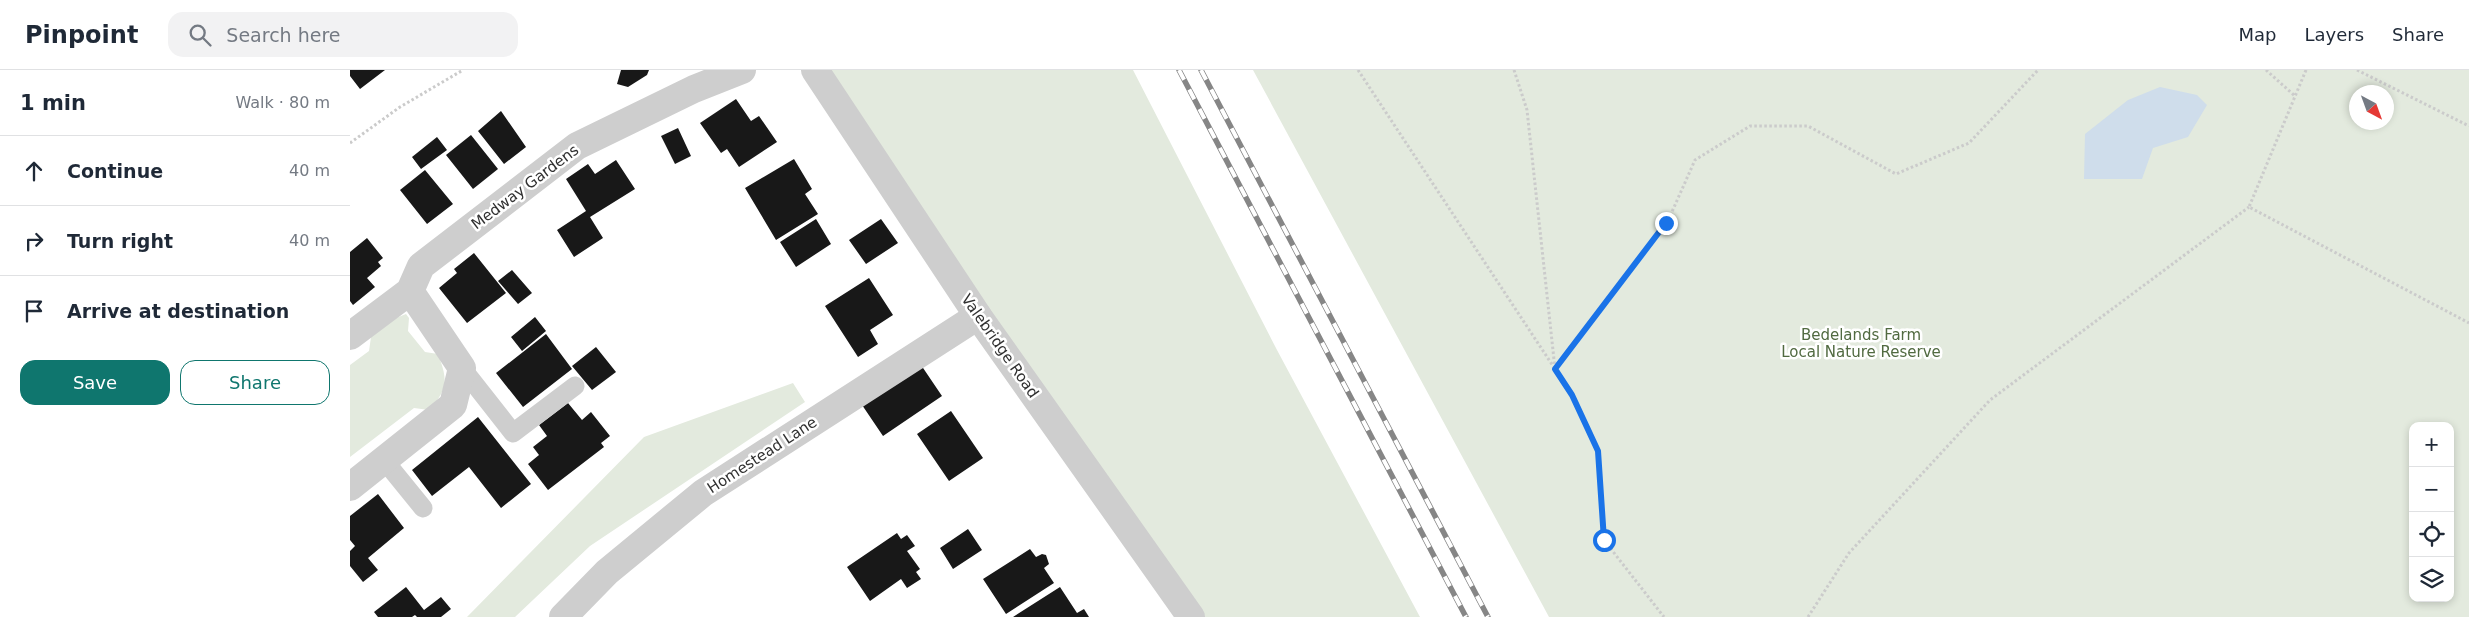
<!DOCTYPE html>
<html lang="en">
<head>
<meta charset="utf-8">
<style>
  :root { --surface:#fff; --page:#f2f2f3; --text:#1f2937; --muted:#747a83; --line:#e0e1e3; --accent:#0f766e }
  body { margin:0; font-family:"DejaVu Sans",sans-serif; background:var(--page); color:var(--text) }
  .controls { position:absolute; right:15px; bottom:15px; display:grid; overflow:hidden; border-radius:10px; box-shadow:0 2px 8px #0003 }
  .controls button { width:45px; height:45px; display:grid; place-items:center; padding:0; border:0; border-bottom:1px solid var(--line); background:var(--surface); color:var(--text); font:25px sans-serif }
  .compass { position:absolute; left:1999px; top:15px; width:45px; height:45px; border-radius:50%; background:var(--surface); box-shadow:0 2px 8px #0003; rotate:139deg }
  .stop { position:absolute; width:15px; height:15px; margin:-11px; border:4px solid #1a73e8; border-radius:50%; background:#fff }
  .stop.end { background:#1a73e8; border-color:#fff; box-shadow:0 1px 5px #0008 }
  .list { margin:0; padding:0; list-style:none }
  h2 { display:flex; justify-content:space-between; align-items:center; height:65px; margin:0; padding:0 20px; font-size:21px }
  h2 small { font-size:16px; font-weight:400; color:var(--muted) }
  .list li { display:grid; grid-template-columns:32px 1fr auto; gap:15px; align-items:center; box-sizing:border-box; height:70px; padding:0 20px; border-top:1px solid var(--line) }
  .list b { display:block; font-size:19px; white-space:nowrap }
  .list em { font-size:16px; font-style:normal; color:var(--muted) }
  .actions { display:flex; gap:10px; padding:15px 20px }
  .actions a { flex:1; padding:11px 0; border:1px solid var(--accent); border-radius:15px; text-align:center; font-size:18px; color:var(--accent) }
  .actions .main { background:var(--accent); color:#fff }
  .icon { flex:none; width:28px; height:28px; fill:none; stroke:currentColor; stroke-width:2; stroke-linecap:round; stroke-linejoin:round }
  .map { position:relative; flex:none; width:2119px; height:547px; overflow:hidden }
  header { display:flex; align-items:center; gap:30px; box-sizing:border-box; height:70px; padding:0 25px; background:var(--surface); border-bottom:1px solid var(--line) }
  header strong { font-size:24px }
  nav { display:flex; gap:28px; margin-inline-start:auto; font-size:18px }
  .search { width:350px; height:45px; background:var(--page); display:flex; align-items:center; gap:12px; box-sizing:border-box; padding:0 18px; border-radius:15px; color:var(--muted); font-size:19px }
  main { display:flex }
  aside { flex:1; background:var(--surface) }
  .map>svg:first-child { display:block }
  .green { fill:#e3eade; fill-rule:evenodd }
  .water { fill:#cfddeb }
  .building { fill:#181818 }
  .lines { fill:none; stroke-linecap:round; stroke-linejoin:round }
  .path { stroke:#cbcbcb; stroke-width:3; stroke-dasharray:2.5 2.5; stroke-linecap:butt }
  .service { stroke:#cecece; stroke-width:19 }
  .minor { stroke:#cecece; stroke-width:28 }
  .tertiary { stroke:#cecece; stroke-width:28 }
  .rail-casing { stroke:#868686; stroke-width:5.5 }
  .rail { stroke:#fff; stroke-width:4; stroke-dasharray:11; stroke-linecap:butt }
  .route { stroke:#1a73e8; stroke-width:6 }
  .labels { text-anchor:middle; stroke-width:5; stroke-linejoin:round; paint-order:stroke }
  .street-label { font-size:15px; fill:#313131; stroke:#fff }
  .park-label { font-size:15px; fill:#516a41; stroke:#fff }
</style>
</head>
<body>
<header>
<strong>Pinpoint</strong>
<div class="search"><svg class="icon" aria-label="search" viewBox="0 0 24 24"><circle cx="10" cy="10" r="6"/><path d="M15 15l6 6"/></svg>Search here</div>
<nav><a>Map</a><a>Layers</a><a>Share</a></nav>
</header>
<main>
<aside>
<h2>1 min<small>Walk · 80 m</small></h2>
<ul class="list">
<li><svg class="icon" aria-label="ahead" viewBox="0 0 24 24"><path d="M12 20V5M6 11l6-6 6 6"/></svg><div><b>Continue</b></div><em>40 m</em></li>
<li><svg class="icon" aria-label="right" viewBox="0 0 24 24"><path d="M7 20v-9h11M14 6l5 5-5 5"/></svg><div><b>Turn right</b></div><em>40 m</em></li>
<li><svg class="icon" aria-label="arrive" viewBox="0 0 24 24"><path d="M6 21V4h12l-3 4 3 4H6"/></svg><div><b>Arrive at destination</b></div></li>
</ul>
<div class="actions"><a class="main">Save</a><a>Share</a></div>
</aside>
<div class="map">
<svg width="2119" height="547" viewBox="0 0 2119 547">
  <rect width="100%" height="100%" fill="#fff"/>
  <path class="green" d="M465,0H783L927,280L1070,547H837Z
    M903,0H2119V547H1199ZM2006,22H2036V52H2006ZM2063,356H2100V528H2063Z
    M56,244L59,248L58,261L75,282L88,284C98,310 98,319 79,340L64,338L0,387V295L19,281L21,267L46,248Z
    M443,313L455,332L240,476L165,547H117L294,367Z"/>
  <path class="water" d="M1810,17L1847,25L1857,35L1838,67L1803,78L1792,109H1734L1735,64L1778,30Z"/>
  <path class="building" d="M0,0H35L10,19L0,6Z
    M271,0H299L297,5L278,17L267,14Z
    M386,29L401,51L409,46L427,72L389,97L377,79L371,83L350,53Z
    M151,41L176,77L154,94L128,61Z
    M328,58L341,86L325,94L311,66Z
    M121,65L148,99L123,119L96,85Z
    M87,67L97,80L71,99L62,87Z
    M444,89L462,119L455,124L468,144L426,170L395,118Z
    M266,90L285,119L240,147L253,168L224,187L207,160L236,141L216,109L238,94L245,104Z
    M75,100L103,134L77,154L50,120Z
    M466,149L481,174L446,197L430,172Z
    M531,149L548,173L516,194L499,170Z
    M17,168L33,188L28,192L31,196L17,208L25,217L3,235L0,231V182Z
    M124,183L156,223L117,253L89,218L107,203L104,199Z
    M162,200L182,223L168,234L148,211Z
    M519,208L543,245L520,260L528,274L508,287L475,236Z
    M185,247L196,261L172,281L161,267Z
    M196,264L222,299L173,337L146,303Z
    M246,277L266,302L242,320L222,296Z
    M569,292L592,326L533,366L510,332Z
    M218,333L232,350L241,342L260,366L251,373L254,377L198,420L178,394L189,385L183,377L197,366L189,355Z
    M601,341L633,388L599,411L567,364Z
    M128,347L181,414L151,438L119,397L82,426L62,400Z
    M28,424L54,458L18,488L28,500L13,512L0,496V481L5,476L0,470V446Z
    M618,459L632,480L603,499L590,478Z
    M547,463L551,469L557,465L565,476L557,481L570,499L566,502L571,509L557,518L551,509L520,531L497,497Z
    M680,479L686,487L692,484L696,485L699,494L694,498L704,513L656,544L633,509Z
    M56,517L74,540L91,527L101,539L91,547H67L65,545L62,547H28L24,542Z
    M710,517L727,543L734,539L739,547H663Z"/>
  <g class="lines">
    <path class="path" d="M1008,0L1205,299L1317,153L1345,90L1400,56H1458L1546,104L1619,73L1688,0
      M1164,0L1177,40L1205,299L1222,325L1248,381L1254,470L1314,547
      M1916,0L1945,26
      M1956,0L1899,137L2119,253
      M2007,0L2119,56
      M0,73L50,37L113,0
      M1458,547L1499,483L1640,330L1899,137"/>
    <path class="service" d="M112,298L163,363L225,316
      M34,390L73,438"/>
    <path class="minor" d="M0,266L60,221
      M0,417L103,335L112,298L60,221L71,196L227,76L344,19L392,0
      M213,547L257,502L353,423L628,246"/>
    <path class="tertiary" d="M465,0L628,246L841,547"/>
    <defs>
      <path id="rail" d="M829,0L1116,547
        M851,0L1138,547"/>
    </defs>
    <use href="#rail" class="rail-casing"/>
    <use href="#rail" class="rail"/>
  </g>
  <g class="lines">
    <path class="route" d="M1254,470L1248,381L1222,325L1205,299L1316,153"/>
  </g>
  <g class="labels">
    <g class="street-label">
      <text transform="translate(175 117) rotate(-37)" y="5">Medway Gardens</text>
      <text transform="translate(650 276) rotate(55)" y="5">Valebridge Road</text>
      <text transform="translate(412 385) rotate(-33)" y="5">Homestead Lane</text>
    </g>
    <g class="park-label">
      <text x="1511" y="270">Bedelands Farm<tspan x="1511" dy="17">Local Nature Reserve</tspan></text>
    </g>
  </g>
</svg>
<div class="controls">
<button>+</button>
<button>−</button>
<button><svg class="icon" aria-label="locate" viewBox="0 0 24 24"><circle cx="12" cy="12" r="6"/><path d="M12 2v4M12 18v4M2 12h4M18 12h4"/></svg></button>
<button><svg class="icon" aria-label="layers" viewBox="0 0 24 24"><path d="M12 4l9 5-9 5-9-5zM3 14l9 5 9-5"/></svg></button>
</div>
<svg class="compass" viewBox="-18 -18 36 36"><path d="M0-13l5 13h-10z" fill="#e53935"/><path d="M0 13l5-13h-10z" fill="#747a83"/></svg>
<div class="stop" style="left:1254px;top:470px"></div>
<div class="stop end" style="left:1316px;top:153px"></div>
</div>
</main>
</body>
</html>
